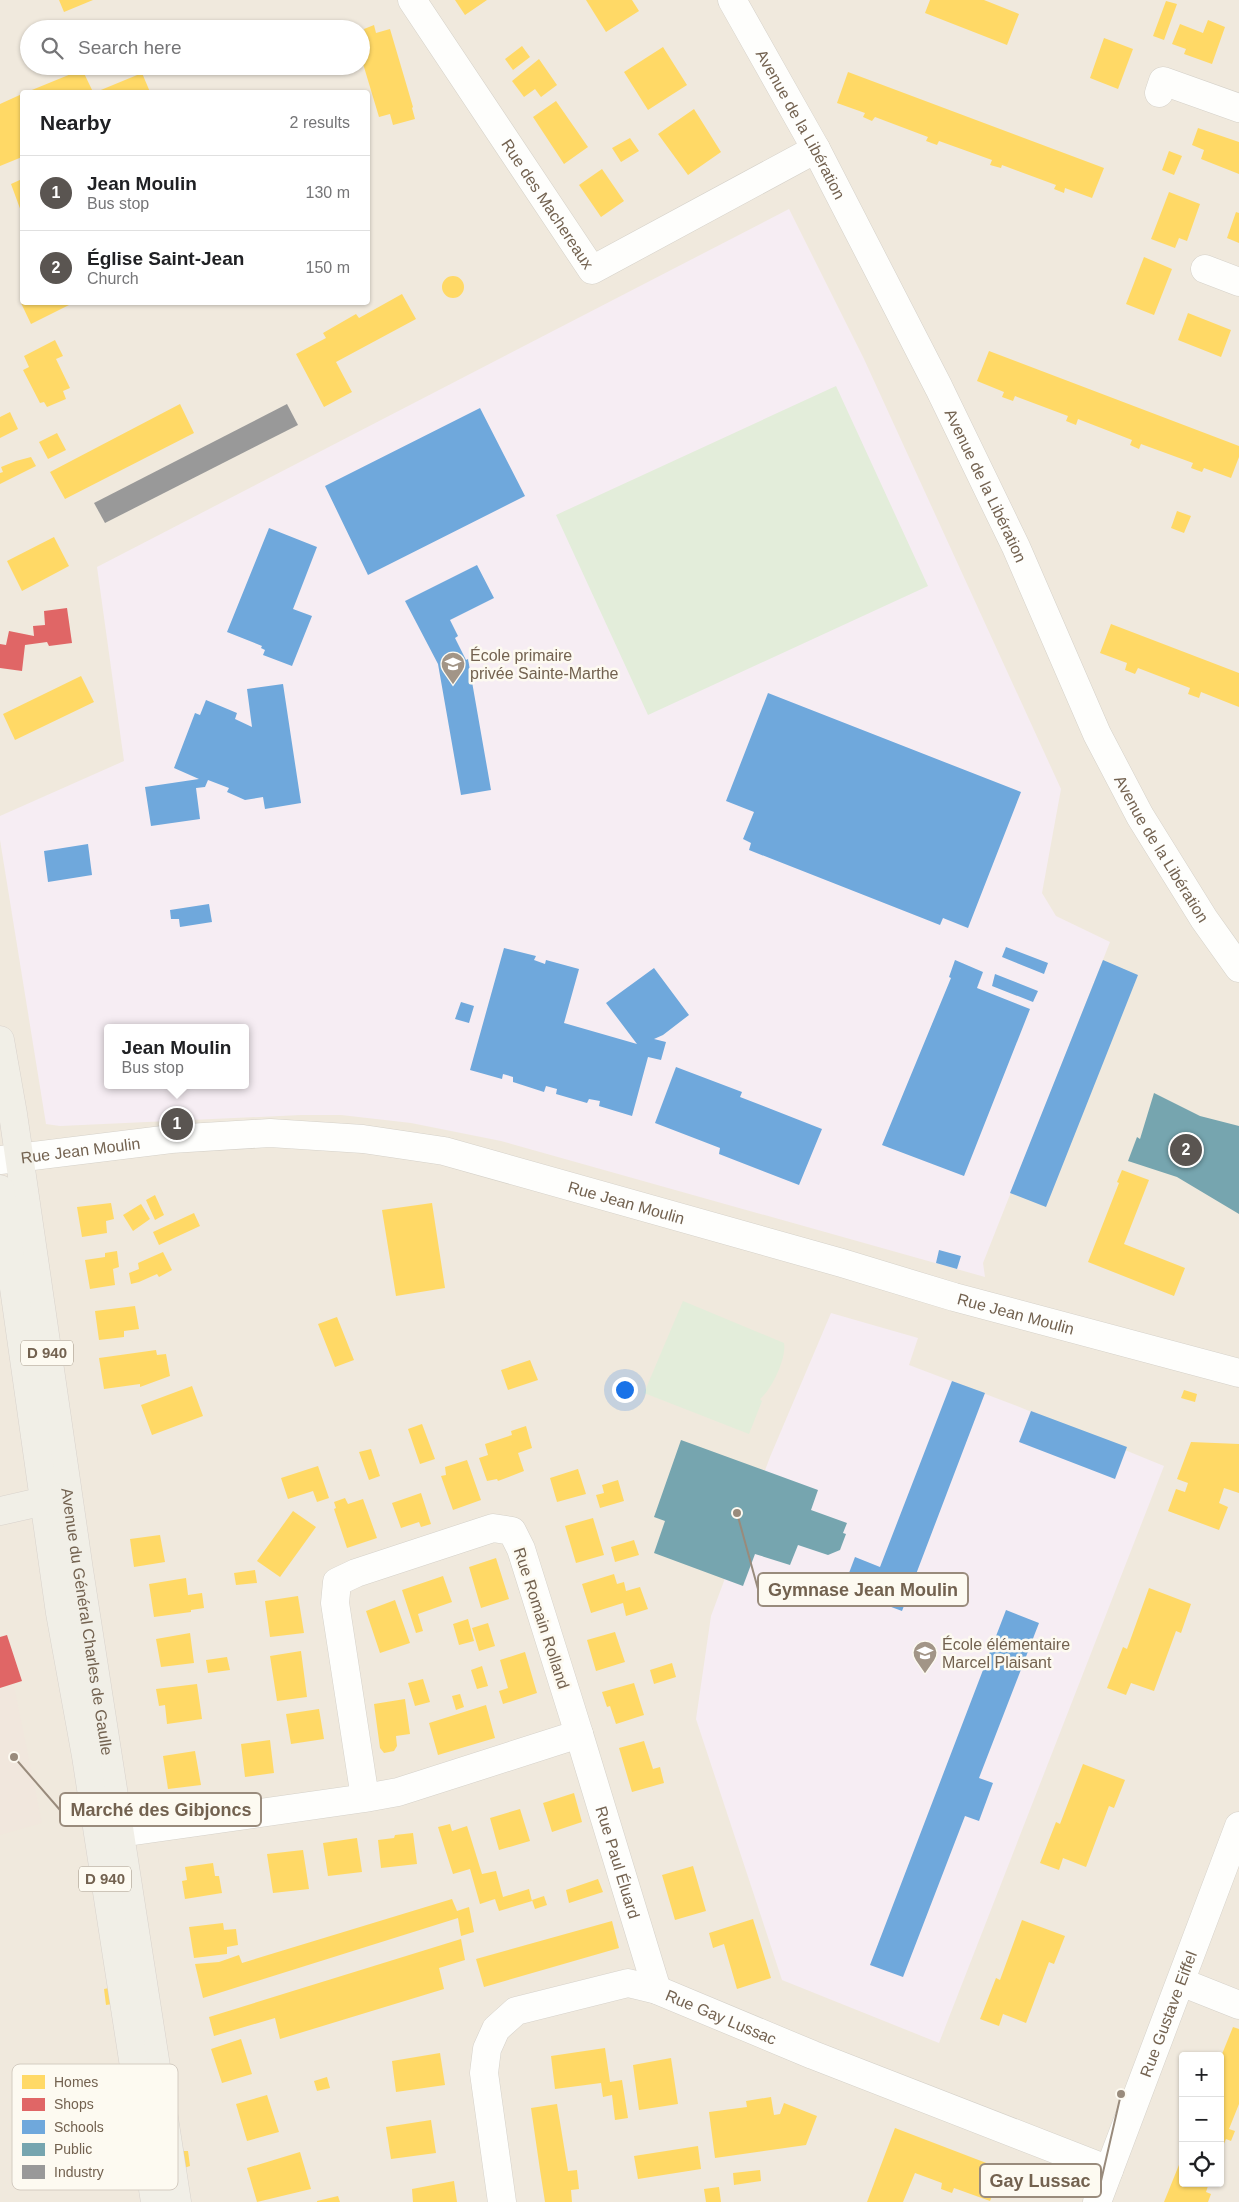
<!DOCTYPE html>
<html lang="en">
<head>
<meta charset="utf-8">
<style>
  :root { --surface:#fff; --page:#f6f6f6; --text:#202124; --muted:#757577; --line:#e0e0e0; --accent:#5a5551 }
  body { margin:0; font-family:Helvetica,sans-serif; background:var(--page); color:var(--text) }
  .controls { position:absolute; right:15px; bottom:15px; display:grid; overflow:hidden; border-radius:5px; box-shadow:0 1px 4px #0004 }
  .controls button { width:45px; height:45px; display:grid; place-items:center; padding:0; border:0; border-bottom:1px solid var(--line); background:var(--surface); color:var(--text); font:25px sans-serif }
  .you { position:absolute; left:624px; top:1389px; width:18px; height:18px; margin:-12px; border:4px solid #fff; border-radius:50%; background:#1a73e8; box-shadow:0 0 0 8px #1a73e833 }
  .badge { display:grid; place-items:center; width:32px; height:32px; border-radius:50%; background:var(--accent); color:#fff; font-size:16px; font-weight:700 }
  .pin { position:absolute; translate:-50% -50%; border:2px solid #fff; box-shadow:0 1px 5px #0006 }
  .popup { position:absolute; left:104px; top:1024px; width:145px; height:65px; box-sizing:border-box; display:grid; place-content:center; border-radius:5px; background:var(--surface); filter:drop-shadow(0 1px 4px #0005); font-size:16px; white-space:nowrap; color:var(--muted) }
  .popup b { font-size:19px; color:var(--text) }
  .popup::after { content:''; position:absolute; left:50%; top:100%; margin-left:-10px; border:10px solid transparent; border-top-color:var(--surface) }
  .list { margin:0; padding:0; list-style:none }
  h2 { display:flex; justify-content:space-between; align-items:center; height:65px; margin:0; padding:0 20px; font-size:21px }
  h2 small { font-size:16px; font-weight:400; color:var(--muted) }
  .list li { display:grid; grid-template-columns:32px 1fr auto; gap:15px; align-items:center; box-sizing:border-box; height:75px; padding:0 20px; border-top:1px solid var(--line) }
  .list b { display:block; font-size:19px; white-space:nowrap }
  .list p { margin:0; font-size:16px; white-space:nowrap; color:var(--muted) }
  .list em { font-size:16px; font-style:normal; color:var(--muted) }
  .icon { flex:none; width:28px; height:28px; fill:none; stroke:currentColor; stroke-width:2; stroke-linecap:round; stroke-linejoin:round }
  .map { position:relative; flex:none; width:1239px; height:2202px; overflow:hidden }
  .search { position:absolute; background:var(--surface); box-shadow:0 1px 4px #0004; left:20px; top:20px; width:350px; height:55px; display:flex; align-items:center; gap:12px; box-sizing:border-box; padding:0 18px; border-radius:28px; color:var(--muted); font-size:19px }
  .panel { position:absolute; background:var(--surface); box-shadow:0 1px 4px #0004; left:20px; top:90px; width:350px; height:215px; border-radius:5px }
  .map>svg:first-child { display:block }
  .residential { fill:#f0e9dd; fill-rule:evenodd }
  .commercial { fill:#f1e7dd }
  .education { fill:#f6edf3; fill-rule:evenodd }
  .green { fill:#e3edda }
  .homes { fill:#ffd966 }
  .shops { fill:#e06666 }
  .schools { fill:#6fa8dc }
  .public { fill:#76a5af }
  .industry { fill:#999 }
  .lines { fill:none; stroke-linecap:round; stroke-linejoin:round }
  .minor-casing { stroke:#d5d1c9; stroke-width:29 }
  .major-casing { stroke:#d8d2cc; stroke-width:29 }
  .minor { stroke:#fefefc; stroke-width:28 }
  .major { stroke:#f1efe7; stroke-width:28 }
  .labels { text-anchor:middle; stroke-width:5; stroke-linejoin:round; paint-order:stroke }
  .shield { fill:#fdfaf1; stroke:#9c9080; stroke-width:1 }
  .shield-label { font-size:15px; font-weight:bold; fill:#736250 }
  .street-label { font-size:16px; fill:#736250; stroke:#fdfaf1 }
  .poi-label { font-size:16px; fill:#736250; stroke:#fdfaf1; text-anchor:start }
  .key { fill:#fdfaf1; stroke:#d4ccc1; stroke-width:1 }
  .key-label { font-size:14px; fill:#736250 }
  .leader { fill:none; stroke:#998b7c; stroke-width:2 }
  .callout-dot { fill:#998b7c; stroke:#fdfaf1; stroke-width:2 }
  .callout { fill:#fdfaf1; stroke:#998b7c; stroke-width:2 }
  .callout-label { font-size:18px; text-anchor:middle; font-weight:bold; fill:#736250 }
</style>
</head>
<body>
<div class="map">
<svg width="1239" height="2202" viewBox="0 0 1239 2202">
  <rect width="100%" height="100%" fill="#f8f5ee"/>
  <path class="residential" d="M0,0H1239V2202H0ZM29,29H361V66H29ZM22,92H368V302H22ZM108,1028H246V1085H108ZM1183,2056H1220V2183H1183Z"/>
  <path class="commercial" d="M14,1686L42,1823L0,1835V1690Z"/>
  <path class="education" d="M789,209L864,359L1061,789L1042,893L1056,916L1110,942L983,1263L985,1277L501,1141L411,1123L341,1115H301L60,1126L46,1124L0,840V816L124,761L97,567ZM108,1028H246V1085H108Z
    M831,1313L918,1338L909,1365L1017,1406L1164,1466L939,2043L782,1980L696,1719L711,1616L770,1457Z"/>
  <path class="green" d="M836,386L928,586L648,715L556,515Z
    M683,1301L784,1343C787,1358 771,1391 760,1399L762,1401L749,1434L644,1393Z"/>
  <path class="homes" d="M59,0H93L64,12Z
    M455,0H487L465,15Z
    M586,0H632L639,11L606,32Z
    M930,0H984L1019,14L1007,45L925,13Z
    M1166,1L1177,4L1164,40L1153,36Z
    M1208,20L1225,27L1212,64L1184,54L1186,49L1172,44L1180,24L1203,33Z
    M374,25L376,33L390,29L413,107L412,108L415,119L393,125L390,114L379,117L361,57V38L366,36L364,29Z
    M1104,38L1133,49L1118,89L1090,78Z
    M522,46L530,57L513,70L505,59Z
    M663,47L687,85L648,110L624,72Z
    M539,59L557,85L541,97L535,89L524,97L512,81Z
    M82,69L93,92H27L71,74Z
    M848,72L1104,168L1092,198L1065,188L1064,193L1054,189L1056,185L1002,165L1001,168L990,165L992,160L939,141L937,145L926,141L928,137L875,117L872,121L863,117L865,113L837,103Z
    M142,73L150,92H96Z
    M22,94V157L0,166V104Z
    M556,101L588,147L564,164L533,117Z
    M694,109L721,152L688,175L658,134Z
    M1198,128L1239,142V174L1201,159L1204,150L1192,145Z
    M630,138L639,151L621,162L612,148Z
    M1169,151L1182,156L1174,175L1162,170Z
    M602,169L624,201L601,217L579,185Z
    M22,179V214L11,184Z
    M1169,192L1200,204L1187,241L1179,238L1175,248L1151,239Z
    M1236,212L1239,213V243L1227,238Z
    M1144,257L1172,269L1154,315L1126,304Z
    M442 287a11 11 0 1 1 22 0a11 11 0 1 1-22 0Z
    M402,294L416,319L336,362L352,392L324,407L296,354L326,338L323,333L356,314L359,318Z
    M23,302H69V305L31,324L21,303Z
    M1188,313L1231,330L1221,357L1178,340Z
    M55,340L63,356L56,359L70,388L63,391L66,399L47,407L44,402L40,403L23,370L29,367L24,356Z
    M989,351L1239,446V457L1231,478L1204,468L1202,472L1191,468L1193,463L1141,444L1139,449L1130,445L1132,440L1078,419L1076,425L1066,421L1068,416L1015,396L1013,401L1002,397L1004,392L977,381Z
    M180,404L194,433L65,499L50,472Z
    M10,412L18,429L0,438V417Z
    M57,433L66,450L48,459L39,442Z
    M31,457L36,466L0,484V473L3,472L1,467L16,461Z
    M1177,511L1191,516L1184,533L1171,528Z
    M54,537L69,566L22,591L7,561Z
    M1111,624L1239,673V707L1201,692L1199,698L1188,694L1190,688L1138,668L1135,674L1125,670L1127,663L1100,653Z
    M81,676L94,702L15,740L3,714Z
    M1122,1170L1149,1180L1124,1244L1185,1268L1174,1296L1088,1262L1119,1183L1117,1182Z
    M155,1195L164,1215L155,1220L146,1200Z
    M111,1203L114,1219L106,1221L107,1233L82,1237L77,1207Z
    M432,1203L445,1288L396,1296L382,1210Z
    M141,1204L150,1219L133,1231L123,1215Z
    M194,1213L200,1226L159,1245L153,1232Z
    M117,1251L119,1267L113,1269L115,1285L90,1289L85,1260L105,1257V1253Z
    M163,1252L172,1270L159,1277L157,1274L139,1282L131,1284L129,1273L139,1269L138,1263Z
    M135,1306L139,1329L124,1331V1337L99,1340L95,1311Z
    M337,1317L354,1360L335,1367L318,1324Z
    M156,1350L157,1355L166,1354L170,1376L140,1387V1384L104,1389L99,1358Z
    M530,1360L538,1380L508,1390L501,1370Z
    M192,1386L203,1416L152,1435L141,1405Z
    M1184,1390L1197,1394L1195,1402L1181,1398Z
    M422,1424L435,1459L420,1464L408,1429Z
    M526,1426L532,1448L518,1453L524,1471L498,1481L497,1479L487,1481L479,1458L488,1455L485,1444L512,1435L511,1431Z
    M1191,1442L1239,1444V1493L1224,1488L1219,1503L1228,1507L1219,1530L1168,1511L1176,1489L1185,1492L1188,1483L1177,1479Z
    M371,1449L380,1476L369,1480L359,1452Z
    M467,1460L481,1500L453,1510L441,1476L446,1475L445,1467Z
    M318,1466L329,1498L317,1502L313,1491L288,1499L281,1478Z
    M578,1469L586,1494L557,1502L550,1478Z
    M618,1480L624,1501L600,1508L596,1495L604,1493L602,1485Z
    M421,1493L431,1524L421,1527L419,1522L401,1528L392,1503Z
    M345,1498L348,1504L363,1499L377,1538L347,1548L334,1509L336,1508L334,1502Z
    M293,1511L316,1527L280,1577L257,1561Z
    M593,1518L604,1555L576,1563L565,1526Z
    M160,1535L165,1562L134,1567L130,1539Z
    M634,1540L639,1555L615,1562L611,1547Z
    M496,1558L509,1599L481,1608L469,1567Z
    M255,1570L257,1583L236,1585L234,1573Z
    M614,1574L617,1584L624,1582L626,1591L640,1587L648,1609L626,1616L623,1603L591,1613L582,1584Z
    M443,1576L452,1602L418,1614L423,1631L416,1633L402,1590Z
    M186,1578L188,1595L202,1593L204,1608L191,1610V1612L154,1617L149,1584Z
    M1149,1588L1191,1604L1181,1633L1176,1631L1154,1691L1131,1683L1126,1695L1107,1688L1123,1647L1127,1649Z
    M298,1596L304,1633L270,1637L265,1601Z
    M395,1600L410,1643L380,1653L366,1611Z
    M468,1619L474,1641L459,1645L453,1624Z
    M488,1623L495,1646L479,1651L472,1628Z
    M615,1632L625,1662L596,1671L587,1640Z
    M190,1633L194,1663L161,1667L156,1639Z
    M301,1651L307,1697L277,1701L270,1656Z
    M525,1652L537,1693L503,1704L499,1691L508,1688L500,1660Z
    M227,1657L230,1670L208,1673L206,1660Z
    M672,1663L676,1677L654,1684L650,1670Z
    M482,1666L488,1686L477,1689L471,1670Z
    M423,1679L430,1702L415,1706L408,1683Z
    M634,1683L644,1715L616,1724L610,1706L607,1707L602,1692Z
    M197,1684L202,1719L167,1724L165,1705L159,1706L156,1689Z
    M460,1694L464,1707L456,1710L452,1696Z
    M405,1699L410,1734L396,1736L397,1746L394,1751L384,1753L380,1748L374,1704Z
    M486,1705L495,1738L438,1755L429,1723Z
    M319,1709L324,1739L291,1744L286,1714Z
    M270,1740L274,1773L245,1777L241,1744Z
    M644,1741L653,1769L660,1767L664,1783L632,1792L619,1748Z
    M195,1751L201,1785L168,1789L163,1756Z
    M1083,1764L1125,1780L1114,1808L1109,1806L1086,1867L1063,1858L1059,1870L1040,1863L1056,1822L1060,1824Z
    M574,1793L582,1822L552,1832L543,1803Z
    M520,1809L530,1841L499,1850L490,1818Z
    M450,1824L452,1831L467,1826L482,1874L496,1871L503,1897L529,1889L532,1901L499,1911L495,1899L480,1904L470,1869L453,1874L438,1827Z
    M413,1833L417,1864L381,1868L378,1840L394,1838L395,1835Z
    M357,1838L362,1872L328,1876L323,1843Z
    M303,1850L309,1889L273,1893L267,1854Z
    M213,1863L215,1876H219L222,1893L185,1899L182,1881L187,1880L185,1867Z
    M693,1866L706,1911L675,1920L662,1875Z
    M598,1879L603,1892L569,1903L566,1890Z
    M544,1896L547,1905L535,1909L532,1900Z
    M452,1899L457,1911L469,1907L474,1932L461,1936L458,1918L203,1998L195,1964L219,1962L239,1955L242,1963Z
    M753,1919L771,1978L737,1989L724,1944L713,1948L709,1933Z
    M1022,1920L1065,1936L1054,1964L1049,1962L1026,2023L1003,2014L999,2026L980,2019L996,1978L1000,1980Z
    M612,1921L619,1948L484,1987L476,1959Z
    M223,1923L224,1930L236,1929L238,1945L227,1947V1954L194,1958L189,1927Z
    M461,1939L465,1960L439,1968L444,1989L280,2039L275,2018L214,2036L209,2017Z
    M109,1988L112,2004L106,2005L104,1989Z
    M1233,2027L1239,2029V2104L1229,2129L1235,2131L1231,2141L1226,2139L1220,2153V2059Z
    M241,2039L252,2074L222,2083L211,2049Z
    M605,2048L610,2082L622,2080L628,2118L615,2120L612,2095L603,2097L601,2083L555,2089L551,2056Z
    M440,2053L445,2085L396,2092L392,2061Z
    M671,2058L678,2104L639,2110L633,2065Z
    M327,2077L330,2088L317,2091L314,2081Z
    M267,2095L279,2132L247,2141L236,2104Z
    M771,2097L774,2115L780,2114L784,2103L817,2116L806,2145L715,2158L709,2112L747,2107L746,2101Z
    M557,2104L568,2171L577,2170L579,2189L571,2190L572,2202H545L540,2170L531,2108Z
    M431,2120L436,2153L391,2159L386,2127Z
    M895,2128L1002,2169L990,2201L954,2188L952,2193L941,2189L942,2183L915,2173L903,2202H867Z
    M698,2146L701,2169L638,2179L634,2156Z
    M182,2151H188L190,2166L184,2168Z
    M300,2152L311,2189L257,2202L247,2168Z
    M1183,2155V2183H1209L1206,2192L1211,2194L1208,2202H1164Z
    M760,2170L761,2181L734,2185L733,2173Z
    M454,2181L457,2202H413L412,2189Z
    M719,2187L721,2202H706L704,2189Z
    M338,2196L340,2202H317V2201Z"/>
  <path class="shops" d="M67,608L72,643L49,646L47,642L25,645L22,671L0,668V644L6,645L9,631L34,636L33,626L45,625L44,611Z
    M7,1635L22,1681L0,1688V1637Z"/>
  <path class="schools" d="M480,408L525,496L368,575L325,486Z
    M269,528L317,547L293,609L312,616L292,666L263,655L265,650L261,648L262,646L227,632Z
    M477,565L494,598L450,620L458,636L455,638L466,660L468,659L491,790L461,795L438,664L405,601Z
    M283,684L301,803L265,809L263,797L245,800L227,792L229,788L208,780L205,787L196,788L200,819L151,826L145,787L199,779L174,768L195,713L200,715L206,700L237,713L235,719L252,727L247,689Z
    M768,693L1021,792L968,928L943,918L940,925L749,850L751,843L743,839L754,812L726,801Z
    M88,844L92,875L48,882L44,851Z
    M209,904L212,922L180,927L179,919H171L170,910Z
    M1006,947L1048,963L1044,974L1002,957Z
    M504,948L536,956L534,960L545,964L546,960L579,969L564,1023L637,1044L606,1003L654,968L689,1015L663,1035L654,1039L666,1042L661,1060L648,1057L632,1116L599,1106L600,1101L589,1099L587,1103L556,1094L557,1089L546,1086L544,1092L513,1082V1077L503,1074L502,1079L470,1070Z
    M955,960L983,972L977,988L1030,1009L964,1176L882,1145L951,978L949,977Z
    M1103,960L1138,975L1046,1207L1010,1193Z
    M995,974L1038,991L1033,1002L992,986Z
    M461,1002L474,1006L469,1023L455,1019Z
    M676,1067L742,1092L740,1097L822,1129L799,1185L719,1154L720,1148L655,1123Z
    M939,1250L961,1256L957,1269L936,1263Z
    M952,1381L985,1393L902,1611L843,1589L855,1557L880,1567Z
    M1031,1411L1127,1447L1115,1479L1019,1442Z
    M1006,1610L1039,1623L979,1778L993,1783L979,1821L965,1816L903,1977L870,1965Z"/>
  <path class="public" d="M1154,1093L1200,1116L1239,1126V1214L1177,1177L1128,1161L1137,1137L1140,1139Z
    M681,1440L818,1490L811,1510L847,1523L843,1533L846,1534L840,1550L828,1555L798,1545L790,1565L755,1554L743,1586L654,1553L665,1521L654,1517Z"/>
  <path class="industry" d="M287,404L298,425L105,523L94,503Z"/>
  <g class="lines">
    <defs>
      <g id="minor">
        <path id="s1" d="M412,0L592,270L816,149"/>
        <path id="s2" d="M732,0L816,149L939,388L1016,547L1097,734L1140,816L1204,919L1239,968"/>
        <path d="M1159,93L1163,81L1239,108"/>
        <path d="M1205,269L1239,282"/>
        <path id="s3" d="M0,1160L171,1139L270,1133L363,1139L444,1151L842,1263L954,1297L1239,1373"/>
        <path id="s4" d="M579,1734L657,1990"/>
        <path d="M99,1836L365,1798L398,1792L579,1734L521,1549L512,1531L493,1528L356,1573L337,1582L335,1603L365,1798"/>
        <path d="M1181,1982L1239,2005"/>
        <path id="s5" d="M502,2202L484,2073L487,2049L496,2029L516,2011L628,1983L657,1990L813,2055L1109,2170"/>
        <path id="s6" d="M1097,2202L1239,1826"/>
      </g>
      <g id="major">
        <path id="s7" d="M0,1040L13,1114L79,1570L177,2202"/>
        <path d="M0,1189L60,1613L86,1756L155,2202"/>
        <path d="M0,1511L62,1497"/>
      </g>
    </defs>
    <use href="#minor" class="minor-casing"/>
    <use href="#major" class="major-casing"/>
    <use href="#minor" class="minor"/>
    <use href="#major" class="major"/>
  </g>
  <defs>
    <symbol id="school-pin" viewBox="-11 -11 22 30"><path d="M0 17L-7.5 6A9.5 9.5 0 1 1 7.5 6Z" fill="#a29587" stroke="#fdfaf1"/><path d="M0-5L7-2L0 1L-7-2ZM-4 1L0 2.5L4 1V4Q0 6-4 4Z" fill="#fff"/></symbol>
  </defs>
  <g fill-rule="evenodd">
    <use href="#school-pin" x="439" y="650" width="28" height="38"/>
    <use href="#school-pin" x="911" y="1639" width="28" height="38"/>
  </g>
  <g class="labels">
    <g class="shield">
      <rect x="21" y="1340.5" width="52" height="25" rx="4"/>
      <rect x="79" y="1866.5" width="52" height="25" rx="4"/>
    </g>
    <g class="shield-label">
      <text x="47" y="1358">D 940</text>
      <text x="105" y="1884">D 940</text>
    </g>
    <g class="street-label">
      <text dy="6" stroke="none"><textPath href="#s2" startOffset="142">Avenue de la Libération</textPath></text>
      <text dy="6" stroke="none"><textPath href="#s1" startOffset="245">Rue des Machereaux</textPath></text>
      <text dy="6" stroke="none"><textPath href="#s2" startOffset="548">Avenue de la Libération</textPath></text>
      <text dy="6" stroke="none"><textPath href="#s2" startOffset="952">Avenue de la Libération</textPath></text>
      <text dy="6" stroke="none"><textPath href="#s3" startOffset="81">Rue Jean Moulin</textPath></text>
      <text dy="6" stroke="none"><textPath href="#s3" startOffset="636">Rue Jean Moulin</textPath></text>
      <text dy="6" stroke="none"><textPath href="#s3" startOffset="1041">Rue Jean Moulin</textPath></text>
      <text transform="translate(542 1618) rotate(72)" y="6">Rue Romain Rolland</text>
      <text dy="6" stroke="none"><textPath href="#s7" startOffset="588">Avenue du Général Charles de Gaulle</textPath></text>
      <text dy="6" stroke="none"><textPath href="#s4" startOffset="134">Rue Paul Éluard</textPath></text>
      <text dy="6" stroke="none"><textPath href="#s6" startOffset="201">Rue Gustave Eiffel</textPath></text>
      <text dy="6" stroke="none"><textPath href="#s5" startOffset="418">Rue Gay Lussac</textPath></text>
    </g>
    <g class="poi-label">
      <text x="470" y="661">École primaire<tspan x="470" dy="18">privée Sainte-Marthe</tspan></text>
      <text x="942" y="1650">École élémentaire<tspan x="942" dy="18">Marcel Plaisant</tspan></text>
    </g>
  </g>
  <rect x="12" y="2064" width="166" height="126" rx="8" class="key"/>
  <rect x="22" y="2075" width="23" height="14" fill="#ffd966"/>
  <rect x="22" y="2098" width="23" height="13" fill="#e06666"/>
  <rect x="22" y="2120" width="23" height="14" fill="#6fa8dc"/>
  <rect x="22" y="2143" width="23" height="13" fill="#76a5af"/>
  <rect x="22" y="2165" width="23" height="14" fill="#999"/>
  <g class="key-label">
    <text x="54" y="2087">Homes</text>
    <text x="54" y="2109">Shops</text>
    <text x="54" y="2132">Schools</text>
    <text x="54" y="2154">Public</text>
    <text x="54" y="2177">Industry</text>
  </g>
  <path class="leader" d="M737 1513L758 1589M14 1757L60 1810M1121 2094L1101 2181"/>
  <g class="callout-dot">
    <circle cx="737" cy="1513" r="5"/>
    <circle cx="14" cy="1757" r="5"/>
    <circle cx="1121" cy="2094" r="5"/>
  </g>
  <g class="callout">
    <rect x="758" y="1573" width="210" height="33" rx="5"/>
    <rect x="60" y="1793" width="201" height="33" rx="5"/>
    <rect x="980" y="2164" width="121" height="33" rx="5"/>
  </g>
  <g class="callout-label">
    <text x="863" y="1596">Gymnase Jean Moulin</text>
    <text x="161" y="1816">Marché des Gibjoncs</text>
    <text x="1040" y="2187">Gay Lussac</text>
  </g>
</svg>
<div class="controls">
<button>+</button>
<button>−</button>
<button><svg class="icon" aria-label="locate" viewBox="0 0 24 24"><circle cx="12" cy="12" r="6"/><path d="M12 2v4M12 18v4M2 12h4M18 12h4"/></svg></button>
</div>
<div class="you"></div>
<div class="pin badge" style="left:177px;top:1124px">1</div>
<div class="popup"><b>Jean Moulin</b>Bus stop</div>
<div class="pin badge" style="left:1186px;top:1150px">2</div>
<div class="search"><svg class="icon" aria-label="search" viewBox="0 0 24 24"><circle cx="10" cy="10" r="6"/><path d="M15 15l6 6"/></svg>Search here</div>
<section class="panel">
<h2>Nearby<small>2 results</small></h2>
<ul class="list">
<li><span class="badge">1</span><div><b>Jean Moulin</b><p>Bus stop</p></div><em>130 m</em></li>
<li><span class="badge">2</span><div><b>Église Saint-Jean</b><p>Church</p></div><em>150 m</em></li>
</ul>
</section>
</div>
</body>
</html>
